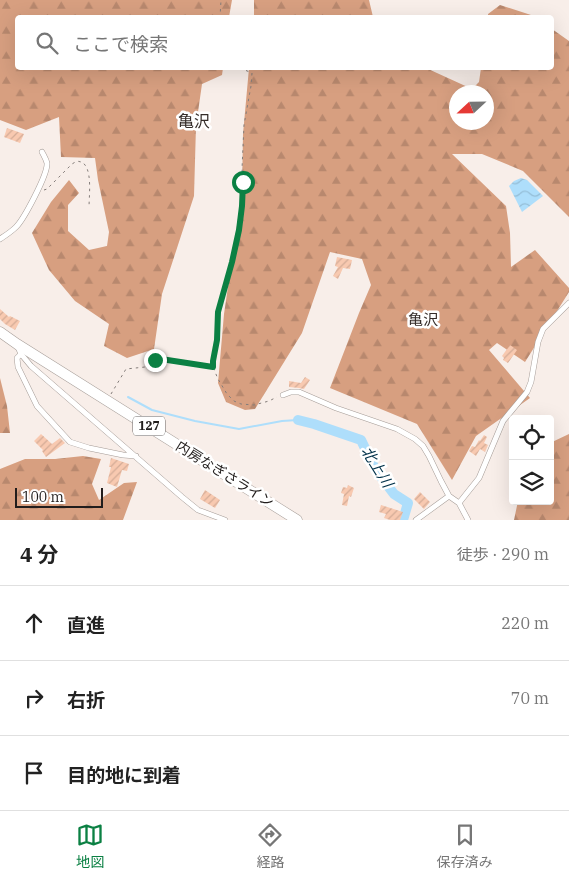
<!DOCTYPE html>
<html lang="ja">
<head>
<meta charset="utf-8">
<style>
  :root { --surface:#fff; --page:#f2f2f2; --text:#222; --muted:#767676; --line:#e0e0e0; --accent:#0b8043 }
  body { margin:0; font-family:"IBM Plex Serif","Noto Sans JP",serif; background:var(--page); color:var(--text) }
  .controls { position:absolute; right:15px; bottom:15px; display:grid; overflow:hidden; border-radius:5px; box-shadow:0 5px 20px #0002 }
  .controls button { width:45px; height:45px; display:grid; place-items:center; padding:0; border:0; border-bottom:1px solid var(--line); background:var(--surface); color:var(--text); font:25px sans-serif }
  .compass { position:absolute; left:449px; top:85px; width:45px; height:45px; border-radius:50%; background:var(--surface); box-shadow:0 5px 20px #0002; rotate:248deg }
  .scale { position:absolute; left:15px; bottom:12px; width:88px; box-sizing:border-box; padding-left:5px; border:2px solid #211d1c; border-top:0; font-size:14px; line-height:18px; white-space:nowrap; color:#211d1c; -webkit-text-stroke:4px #fff; paint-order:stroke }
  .stop { position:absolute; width:15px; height:15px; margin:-11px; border:4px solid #0b8043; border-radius:50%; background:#fff }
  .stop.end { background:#0b8043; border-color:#fff; box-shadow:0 1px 5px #0008 }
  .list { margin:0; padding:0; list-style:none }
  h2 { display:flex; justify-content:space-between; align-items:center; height:65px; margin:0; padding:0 20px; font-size:21px }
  h2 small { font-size:16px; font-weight:400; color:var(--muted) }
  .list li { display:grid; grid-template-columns:32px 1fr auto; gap:15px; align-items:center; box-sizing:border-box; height:75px; padding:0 20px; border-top:1px solid var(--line) }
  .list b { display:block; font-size:19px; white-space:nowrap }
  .list em { font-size:16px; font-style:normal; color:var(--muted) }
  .icon { flex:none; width:28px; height:28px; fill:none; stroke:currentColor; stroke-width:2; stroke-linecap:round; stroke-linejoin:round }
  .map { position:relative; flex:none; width:569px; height:520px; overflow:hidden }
  .search { position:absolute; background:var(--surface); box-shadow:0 5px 20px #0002; left:15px; right:15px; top:15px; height:55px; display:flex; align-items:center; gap:12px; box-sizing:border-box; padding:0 18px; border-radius:5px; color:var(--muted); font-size:19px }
  .sheet { height:290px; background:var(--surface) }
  nav { display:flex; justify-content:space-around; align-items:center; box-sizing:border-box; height:70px; border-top:1px solid var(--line); background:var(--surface); font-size:14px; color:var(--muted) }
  nav a { display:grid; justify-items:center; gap:2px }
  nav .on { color:var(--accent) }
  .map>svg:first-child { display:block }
  .forest { fill:url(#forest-firs); fill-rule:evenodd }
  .water { fill:url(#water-waves) }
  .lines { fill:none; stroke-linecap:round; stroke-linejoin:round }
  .stream { stroke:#aedefb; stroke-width:2 }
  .river { stroke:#aedefb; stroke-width:10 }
  .building { fill:url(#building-hatch) }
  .street-casing { stroke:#a59c97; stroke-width:6 }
  .highway-casing { stroke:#a59c97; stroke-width:11 }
  .path { stroke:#847d7a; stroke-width:1; stroke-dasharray:2.5 4; stroke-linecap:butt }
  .street { stroke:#fff; stroke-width:5 }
  .highway { stroke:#fff; stroke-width:10 }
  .route { stroke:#0b8043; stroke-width:6 }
  .labels { text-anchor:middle; stroke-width:5; stroke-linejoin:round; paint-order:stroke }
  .shield { fill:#fff; stroke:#646160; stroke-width:1 }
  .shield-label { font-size:12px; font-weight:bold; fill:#211d1c }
  .street-label { font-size:14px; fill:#211d1c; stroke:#fff }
  .neighbourhood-label { font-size:15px; fill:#342c29; stroke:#fff }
  .water-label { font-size:15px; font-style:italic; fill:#003149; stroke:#fff }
  .quarter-label { font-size:16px; fill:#342c29; stroke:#fff }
</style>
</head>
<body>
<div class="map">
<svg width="569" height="520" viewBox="0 0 569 520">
  <defs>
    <pattern id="forest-firs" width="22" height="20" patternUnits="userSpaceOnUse" patternTransform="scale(1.25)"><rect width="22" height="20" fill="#d79f80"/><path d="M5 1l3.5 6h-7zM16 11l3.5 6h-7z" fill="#b8886e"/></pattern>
    <pattern id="water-waves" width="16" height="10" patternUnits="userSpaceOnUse" patternTransform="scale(1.25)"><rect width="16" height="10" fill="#aedefb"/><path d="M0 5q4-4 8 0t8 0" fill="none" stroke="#95bed7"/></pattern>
    <pattern id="building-hatch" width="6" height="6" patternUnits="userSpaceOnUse" patternTransform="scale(1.25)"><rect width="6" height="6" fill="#f8c9b0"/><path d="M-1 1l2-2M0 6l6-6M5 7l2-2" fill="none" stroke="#d4ac97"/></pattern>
  </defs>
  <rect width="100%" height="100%" fill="#f8eee9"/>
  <path class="forest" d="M0,0H232L229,17L18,18V68H223L222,75L202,84L196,126L194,196L162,294L154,349L127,358L104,346L109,324L75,301L49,270L32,233L51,202L69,180L79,193L68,205V231L89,250L107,246L109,232L98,180L95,158L61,157L59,117L26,130L0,120Z
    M254,0H369L373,17H254Z
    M500,5L531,15L534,17H488V14Z
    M552,29L569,41V217L523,171L482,154H452L506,206L510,233L511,267L535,250L569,288V292L525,362L497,343L489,350L530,398L476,436L452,480L417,424L330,388L359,313L371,285L362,259L330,252L302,333L255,409L245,410L226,402L218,383L224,314L242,191L243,134L249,68H426L472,89L479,82L481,68H552ZM456,92H486V122H456Z
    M0,378L7,406L10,433H0Z
    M569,434V520H514L518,501H550V443Z
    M83,456L101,459L92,484L99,500L124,483L137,482L123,520H0V469L25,459H55Z"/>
  <path class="water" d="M521,178L527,180L543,196L522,212L509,186L514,181Z"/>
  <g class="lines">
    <path class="stream" d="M128,397L152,410L195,421L239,429L282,421L298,420"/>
    <path class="river" d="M298,420L314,424L361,440L375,469L394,494L408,503L403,520"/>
  </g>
  <path class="building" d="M7,128L24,134L20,143L4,137Z
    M337,257L352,260L350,269L343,268L338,279L333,276L338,267L335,266Z
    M0,309L9,317L10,316L20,321L15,330L5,324L0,319Z
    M510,345L517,350L508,363L503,360L504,358L502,356Z
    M305,377L310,380L304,389L299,388L289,387V381L301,383Z
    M41,434L52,444L60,438L65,443L46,457L42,451L43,450L34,441Z
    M484,435L487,437L484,443L488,445L485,452L480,449L476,456L469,451L472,446L475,447L479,440L480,441Z
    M111,458L129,464L127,471L122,470L117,487L107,483L111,467H109Z
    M348,485L354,488L351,497L349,496L347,506L342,505L344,494L341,493L343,487L347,488Z
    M205,490L220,500L215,508L200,499Z
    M420,492L430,502L424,509L414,499Z
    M381,505L403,512L400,520H390L384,518L386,514L379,512Z"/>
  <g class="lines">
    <defs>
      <path id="street" d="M0,239C6,235 11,232 16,227C24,219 48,174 47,163C46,159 44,156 42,152
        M18,347L21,354L31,366L182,497L198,510L225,520
        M21,354L17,358L18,367L37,406L70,442L89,448L123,455L136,456
        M283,395L291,392H299L336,408L397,429L415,439L423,446L429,456L441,481L449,496L459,503L468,520
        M459,503L479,478L503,421L527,392L531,382L538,342L543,329L569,303
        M416,520L449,496"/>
      <path id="highway" d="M0,332L17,344L297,520"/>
    </defs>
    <use href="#street" class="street-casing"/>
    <use href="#highway" class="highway-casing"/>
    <path class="path" d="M220,18L221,0
      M240,68L252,73L251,86L244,125L242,169L243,182L242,206L239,230L233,262L218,312L217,340L213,367L218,379L227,394L234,401L241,404L254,405L269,401L277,397
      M44,190L47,189L72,164L77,161C81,162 83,162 85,165C92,174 89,197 89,208
      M111,394L126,369L145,367C150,361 154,360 161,359L212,367"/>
    <use href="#street" class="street"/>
    <use href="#highway" class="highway"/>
  </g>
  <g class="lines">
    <path class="route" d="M155,360L161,359L213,367V361L217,340L218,312L232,262L239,230L242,206L243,182"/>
  </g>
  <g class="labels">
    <rect class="shield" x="133" y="416.5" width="32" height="19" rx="4"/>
    <g class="shield-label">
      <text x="149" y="430">127</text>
    </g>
    <g class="street-label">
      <text transform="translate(225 474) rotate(32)" y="5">内房なぎさライン</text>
    </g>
    <g class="neighbourhood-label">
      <text x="423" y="325">亀沢</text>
    </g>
    <g class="water-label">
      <text transform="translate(377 467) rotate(58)" y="5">北上川</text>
    </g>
    <g class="quarter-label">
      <text x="194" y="127">亀沢</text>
    </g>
  </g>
</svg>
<div class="controls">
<button><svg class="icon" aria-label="locate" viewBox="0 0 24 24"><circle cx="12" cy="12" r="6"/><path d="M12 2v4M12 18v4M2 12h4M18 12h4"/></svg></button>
<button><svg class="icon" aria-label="layers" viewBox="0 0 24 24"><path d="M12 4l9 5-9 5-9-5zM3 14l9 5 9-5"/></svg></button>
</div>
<svg class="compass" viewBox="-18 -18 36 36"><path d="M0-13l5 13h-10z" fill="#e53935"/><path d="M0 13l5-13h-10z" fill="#767676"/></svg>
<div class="scale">100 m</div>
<div class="stop" style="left:243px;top:182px"></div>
<div class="stop end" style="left:155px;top:360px"></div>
<div class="search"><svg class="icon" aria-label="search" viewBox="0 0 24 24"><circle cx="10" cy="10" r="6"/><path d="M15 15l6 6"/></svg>ここで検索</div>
</div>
<section class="sheet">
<h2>4 分<small>徒歩 · 290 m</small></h2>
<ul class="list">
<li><svg class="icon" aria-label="ahead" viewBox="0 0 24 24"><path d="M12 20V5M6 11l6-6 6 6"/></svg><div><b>直進</b></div><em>220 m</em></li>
<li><svg class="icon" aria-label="right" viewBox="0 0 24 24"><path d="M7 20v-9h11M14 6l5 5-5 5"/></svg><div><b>右折</b></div><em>70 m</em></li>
<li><svg class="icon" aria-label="arrive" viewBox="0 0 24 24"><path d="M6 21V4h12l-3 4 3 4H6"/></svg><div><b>目的地に到着</b></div></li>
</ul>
</section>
<nav>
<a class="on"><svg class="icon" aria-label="map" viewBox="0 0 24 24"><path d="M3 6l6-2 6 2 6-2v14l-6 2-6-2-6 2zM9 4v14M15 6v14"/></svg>地図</a>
<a><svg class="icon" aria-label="directions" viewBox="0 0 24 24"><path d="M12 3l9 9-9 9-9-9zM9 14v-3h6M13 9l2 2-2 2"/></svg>経路</a>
<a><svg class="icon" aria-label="saved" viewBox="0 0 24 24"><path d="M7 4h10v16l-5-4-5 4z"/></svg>保存済み</a>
</nav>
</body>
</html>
